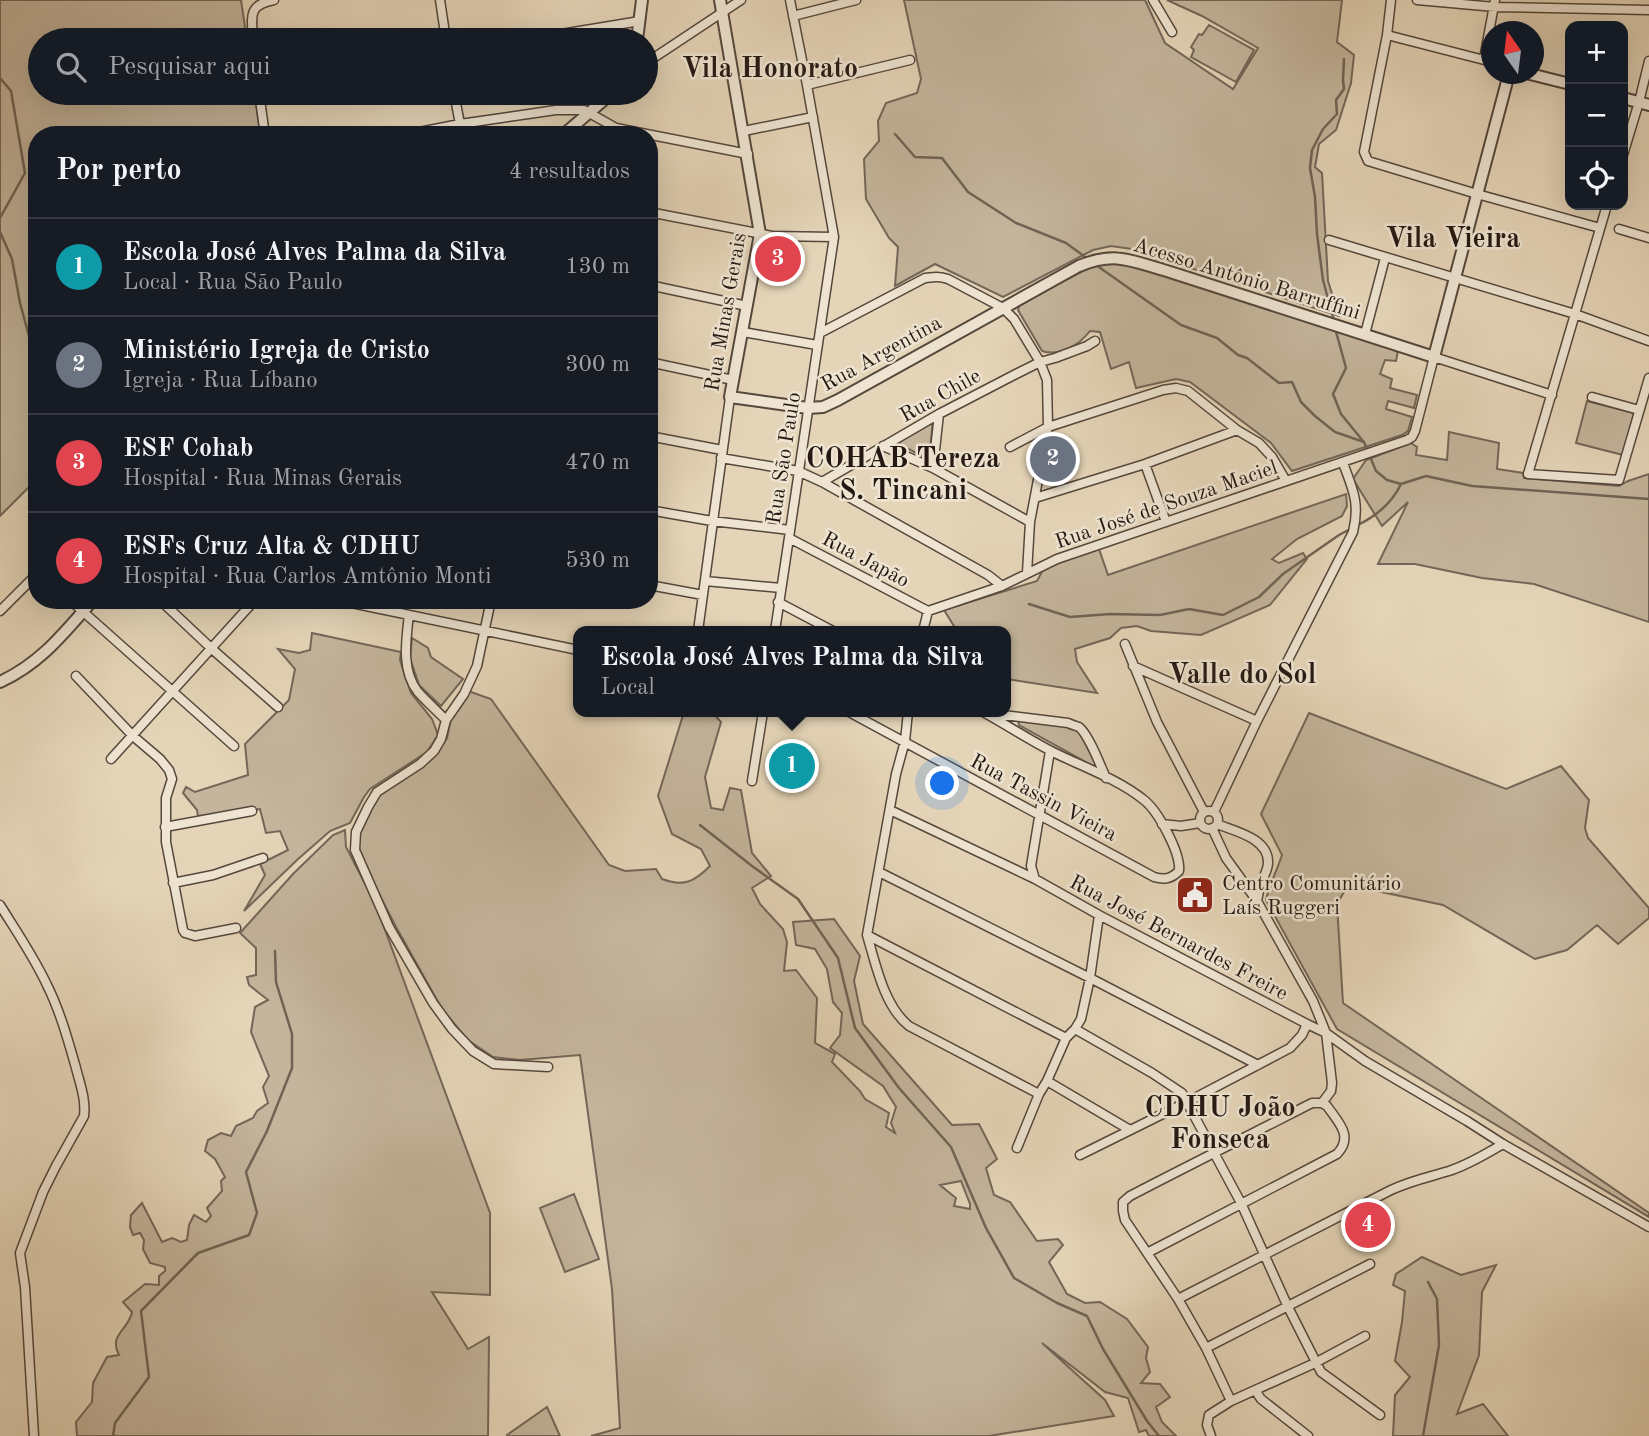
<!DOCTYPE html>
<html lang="pt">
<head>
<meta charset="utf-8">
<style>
  :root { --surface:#171b24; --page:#20242c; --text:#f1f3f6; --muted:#9ea1a6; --line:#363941; --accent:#c59692 }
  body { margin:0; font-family:"Old Standard TT",serif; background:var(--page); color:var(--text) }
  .controls { position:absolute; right:21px; top:21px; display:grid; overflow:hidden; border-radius:14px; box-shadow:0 7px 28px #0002 }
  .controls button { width:63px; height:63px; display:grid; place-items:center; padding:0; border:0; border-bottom:2px solid var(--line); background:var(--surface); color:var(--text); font:35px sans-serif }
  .compass { position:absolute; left:1481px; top:21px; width:63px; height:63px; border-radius:50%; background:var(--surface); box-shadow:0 7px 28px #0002; rotate:346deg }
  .you { position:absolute; left:943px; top:784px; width:24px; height:24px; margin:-18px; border:5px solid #fff; border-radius:50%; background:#1a73e8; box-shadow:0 0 0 10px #1a73e833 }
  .badge { display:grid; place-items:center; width:46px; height:46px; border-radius:50%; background:var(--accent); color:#fff; font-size:23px; font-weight:700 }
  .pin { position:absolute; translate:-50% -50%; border:4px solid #fff; box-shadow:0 2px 7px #0006 }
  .popup { position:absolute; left:573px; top:626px; width:438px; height:91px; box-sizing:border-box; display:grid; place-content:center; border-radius:14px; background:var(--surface); filter:drop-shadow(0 2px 5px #0005); font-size:23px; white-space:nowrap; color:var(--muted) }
  .popup b { font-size:26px; color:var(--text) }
  .popup::after { content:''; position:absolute; left:50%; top:100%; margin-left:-14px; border:14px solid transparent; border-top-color:var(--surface) }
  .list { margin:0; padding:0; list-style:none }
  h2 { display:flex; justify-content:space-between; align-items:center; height:91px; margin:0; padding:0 28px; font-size:30px }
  h2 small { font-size:23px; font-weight:400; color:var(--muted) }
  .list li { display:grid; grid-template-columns:46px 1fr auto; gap:21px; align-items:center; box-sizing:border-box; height:98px; padding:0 28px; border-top:2px solid var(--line) }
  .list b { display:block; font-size:26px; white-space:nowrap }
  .list p { margin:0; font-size:23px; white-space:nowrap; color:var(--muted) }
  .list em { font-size:23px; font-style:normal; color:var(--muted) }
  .icon { flex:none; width:38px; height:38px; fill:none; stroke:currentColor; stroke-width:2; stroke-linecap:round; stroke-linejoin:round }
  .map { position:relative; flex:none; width:1649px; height:1436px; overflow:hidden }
  .search { position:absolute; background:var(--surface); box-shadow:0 7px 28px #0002; left:28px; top:28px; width:630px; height:77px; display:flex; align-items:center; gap:18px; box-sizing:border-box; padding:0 24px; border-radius:38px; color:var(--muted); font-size:26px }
  .panel { position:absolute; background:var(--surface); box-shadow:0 7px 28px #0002; left:28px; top:126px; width:630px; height:483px; border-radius:28px }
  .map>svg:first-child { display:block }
  .green { fill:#c4b59c; stroke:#746658; stroke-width:2; fill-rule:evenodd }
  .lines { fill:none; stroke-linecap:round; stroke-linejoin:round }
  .stream { stroke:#716354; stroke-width:2.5 }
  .minor-casing { stroke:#55473c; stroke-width:11 }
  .tertiary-casing { stroke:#55473c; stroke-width:14 }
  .minor { stroke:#eee4d1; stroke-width:8 }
  .tertiary { stroke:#eee4d1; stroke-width:10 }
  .labels { text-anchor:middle; stroke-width:5; stroke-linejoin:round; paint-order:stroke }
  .street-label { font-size:21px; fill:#251813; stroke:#eee4d1 }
  .poi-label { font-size:21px; fill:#251813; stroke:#eee4d1; text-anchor:start }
  .district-label { font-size:28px; font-weight:bold; fill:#251813; stroke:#eee4d1 }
</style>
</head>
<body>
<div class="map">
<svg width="1649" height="1436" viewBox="0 0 1649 1436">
  <rect width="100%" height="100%" fill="#e5d5b8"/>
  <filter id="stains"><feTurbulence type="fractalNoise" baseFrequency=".00286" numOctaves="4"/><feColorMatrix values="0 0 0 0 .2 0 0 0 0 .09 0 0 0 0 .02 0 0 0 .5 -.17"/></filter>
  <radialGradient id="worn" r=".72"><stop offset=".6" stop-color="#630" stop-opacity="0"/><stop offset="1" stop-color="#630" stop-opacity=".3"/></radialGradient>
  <path class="green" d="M0,0H241L247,40H40V93H255L260,135H37V479L0,516Z
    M904,0H1145L1165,43L1233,89L1258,48L1202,16L1167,0H1342L1337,42L1354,55L1351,83L1336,130L1319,144L1315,167L1322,173L1328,281L1339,316L1132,249L1111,246L1093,250L1003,297L935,264L895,286L898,247L889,238L866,199L864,159L879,141L878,121L886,103L917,93L921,79Z
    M1209,25L1254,50L1236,82L1191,57L1194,50L1191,47L1199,34L1202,35Z
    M1108,262H1126L1398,350L1396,361L1385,360L1380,374L1392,379L1390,388L1417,395L1414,408L1388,401L1386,409L1412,417L1408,431L1402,435L1292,471L1271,443L1190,382L1176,379L1136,388L1129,362L1111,369L1100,332L1090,331C1079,345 1060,357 1042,351L1018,310L1020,303L1091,267Z
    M1587,401L1634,413L1623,455L1576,443Z
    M933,420L929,460L901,445L900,442L901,439Z
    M1449,432L1499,443L1497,469L1523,473L1524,478L1619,486L1628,481L1649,474V622L1534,584L1482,578L1415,564H1378L1408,502L1382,526L1353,479L1366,460L1411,443L1417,447L1416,455L1447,460Z
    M1346,494L1347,506L1342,516L1297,539L1272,559L1279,563L1303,553L1307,559L1270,605L1201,635L1151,631L1137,626L1121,628L1110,638L1075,649L1077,662L1097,693L1006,679V631H957L944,610L1037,581L1044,568L1099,549L1108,575Z
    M312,633L401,652L400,660L411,693L432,719L438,735L427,752L370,789L364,797L350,823L330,831L297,860L244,911L265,875L260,864L288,850L280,831L266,833L260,809L198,816L197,810L183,793L186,787L195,792L248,775L245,744L289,700L295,669L278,649L299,653L310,650Z
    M412,638L428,648L431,657L463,679L441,706L419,685L410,658Z
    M468,691L491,699L609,865L625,871L656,869L662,879C684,887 694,882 710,866L701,849L672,834L658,796L684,712H712L721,722L705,777L711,808L723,810L730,788L741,790L752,853L771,876L752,888L760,904L783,929L787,942L784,971L796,970L817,998L815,1043L835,1054L832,1062L860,1091L865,1099L889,1113L886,1127L895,1133L891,1123L896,1107L883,1086L830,1048L840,1035L842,1013L833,1002L827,969L815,949L796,945L793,922L834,919L860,956L854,981L863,1024L952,1125L979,1124L997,1159L986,1168L994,1195L1010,1202L1037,1241L1058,1239L1063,1245L1049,1262L1067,1294L1085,1303L1100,1302L1127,1319L1148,1347L1146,1358L1150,1372L1141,1383L1160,1384L1170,1397L1156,1407L1162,1422L1176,1436H1149L1146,1430L1139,1432L1128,1398L1105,1392L1042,1343L1105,1400L1114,1416L989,1436H591L620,1428L612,1289L580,1055L520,1060L493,1057L468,1040L442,1009L395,925L361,859L358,846L360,832L376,795L433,758L447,738L452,714ZM961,1181L970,1204V1209L954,1206L956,1198L940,1185Z
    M1309,713L1506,789L1561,766L1589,800L1585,828L1588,838L1649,908V918L1618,944L1597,925L1567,950L1535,959L1443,905L1348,885L1337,904L1343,1003L1649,1213V1217L1337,1029L1266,900C1269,884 1277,871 1282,855L1261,814Z
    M1018,720L1072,726L1078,730L1095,762V765L1093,766L1019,725Z
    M345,830L346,847L375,903L490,1213V1295L432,1292L468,1349L489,1337L488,1436H77L76,1422L92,1402L93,1383L107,1357L119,1355C108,1334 129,1330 132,1312L123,1302L145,1284L159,1285V1276L165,1271V1267L150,1263L143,1249L144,1240L140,1233L133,1235L130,1227L131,1215L142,1203L162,1242L172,1238L181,1242L187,1240L189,1225L194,1215L206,1222L211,1216L207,1208L222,1191L221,1181L225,1177L215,1159L205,1151L208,1140L221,1133L231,1136L236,1126L253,1118L257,1111L268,1103L263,1087L269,1076L251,1032L255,1007L268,1000L249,985L247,977L256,975V948L240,933L293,874L333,835Z
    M574,1194L599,1259L565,1272L540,1208Z
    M1422,1257L1461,1275L1496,1265L1482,1292L1479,1355L1457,1414L1483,1404L1508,1436H1393L1395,1395L1410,1377L1395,1361L1402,1322L1405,1291L1393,1285L1396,1274Z
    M547,1407L560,1436H508L507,1435Z"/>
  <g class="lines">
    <path class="stream" d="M0,78L11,91L25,173L0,218
      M895,134L915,157L942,158L968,192L1016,223L1066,243L1088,259
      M0,232L12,259L20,303L37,365
      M1096,265L1181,325L1217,338L1238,355L1247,358L1279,383L1292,382L1301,402L1315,416L1335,432L1364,442L1376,471L1387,480L1401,484L1426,476L1472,486L1649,499
      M1334,321L1323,280L1317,234L1315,197L1310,168L1312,150L1323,129L1337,114L1336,100L1344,89L1343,80L1344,59
      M1335,328L1346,368L1333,394L1341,414L1363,441
      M1358,525C1376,516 1392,503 1401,484
      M1029,604L1070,617L1110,614L1160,615L1189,609L1223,615L1259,597L1283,574L1339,535L1352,528
      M700,825L752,866L798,899L838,958L855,1028L899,1088L951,1147L986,1228L1014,1278L1057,1303L1087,1316L1103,1349L1147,1421L1159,1436
      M113,1436L115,1423L149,1377L141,1311L198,1253L249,1235L257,1213L246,1172L267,1131L292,1068V1034L276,982L275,951
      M1423,1436L1439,1345L1437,1299L1428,1282"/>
    <defs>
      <path id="minor" d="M440,0L446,40
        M1153,0L1172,32
        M1391,0L1387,35L1364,152L1368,161L1477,194L1600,228
        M1417,0L1495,7L1649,10
        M793,16L856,0
        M1387,35L1492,62
        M253,40C252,17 247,5 274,0
        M525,40L640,21
        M1484,59L1495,0
        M646,63L741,0
        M807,85L910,60
        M259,93L265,135
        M454,93L460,124
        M744,131L813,117
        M404,135L460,124L556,110H584L616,128L748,154
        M1623,155L1639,102L1649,61
        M1607,205L1528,474L1619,480L1649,378
        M649,212L772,236L834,237
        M1619,229L1649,238
        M1329,240L1575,314L1649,341
        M649,285L747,306
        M743,332L817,345
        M820,333L925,278C934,277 939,276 948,279L1003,308L1014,319L1040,362L1047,380L1048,427L1030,522L1027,573
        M1365,334L1385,258
        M649,362L733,380
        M1592,397L1639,410
        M649,436L722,450
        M883,446L933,468L1030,522
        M1010,447L1048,427L1163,390L1176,388L1188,391L1237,430L1259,443L1272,457L1286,481
        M721,458L798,471L822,482L988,575L1002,586
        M1145,464L1166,522
        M933,468L939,414
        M822,482L939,414L1014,375L1040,362L1055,358L1087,346L1095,341
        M1035,498L1145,464L1237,430
        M649,510L712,521L790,530
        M789,538L928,611
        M705,581L781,588
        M649,585L703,595
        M70,600L234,746
        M160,600L212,649L278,707
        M337,600L578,650
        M491,600L477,666L464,694L446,720L441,739L434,751L420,764L377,792L368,807L356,832L355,850L389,927L433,1003L452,1029L473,1051L494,1064L548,1067
        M778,602L833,631
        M0,611L37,574
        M928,611L1002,586L1057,559L1407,440L1412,437L1415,431L1434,357L1552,395
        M409,615C406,640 401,671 418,692C427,702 437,711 446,720
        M698,631L730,397
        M775,631L834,237L807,85L790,0
        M923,631L928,611
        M1125,644L1157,722L1204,812
        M1133,666L1257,721
        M76,676L133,736L160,759L169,770L172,779L166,798V842L183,930L185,933L195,936L236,928
        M849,712L1154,877C1164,880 1171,879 1179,871C1181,853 1158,811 1144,800C1118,779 1083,767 1053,752C1029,740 1007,725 983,712
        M908,712L905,741L896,774L867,935L1066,1038
        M987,713L1068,723C1070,724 1076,726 1079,727C1089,735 1100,765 1106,778
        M111,759L255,600
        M752,781L763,712
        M890,810L1035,879L1099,915L1307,1024L1326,1033L1365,1061L1467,1121L1503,1144L1649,1227
        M1200 820a9 9 0 1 1 18 0a9 9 0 1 1-18 0Z
        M1214,812L1257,721L1353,532C1360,503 1353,490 1343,463
        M1162,824L1181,826L1200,823
        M1217,824C1234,831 1269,838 1268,863C1268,870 1263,877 1261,884C1259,890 1258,896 1257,901L1313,1001L1326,1033L1332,1083L1331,1091L1322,1103
        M165,827L252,811
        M1212,828L1226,858L1257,901
        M879,872L1090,978L1258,1065
        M1035,879L1031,866L1050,751
        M173,883L213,875L263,858
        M0,905C16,931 34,957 47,985C60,1011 68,1040 76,1068C80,1084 86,1099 84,1116L56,1166L43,1192L20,1253L25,1287L34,1436
        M867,935C876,965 884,1006 909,1026L1039,1094
        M1075,1029L1152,1073L1182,1093L1241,1203L1288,1307L1321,1372L1380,1415
        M1047,1081L1130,1130
        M1017,1148L1039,1094L1047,1081L1066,1038L1075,1029L1081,1019L1090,978L1099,915
        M1080,1155L1187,1102L1290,1048L1302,1035L1307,1024
        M1147,1253L1337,1154C1354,1136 1338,1122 1327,1106L1322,1103H1312L1155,1183L1130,1196L1123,1202V1211L1125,1220L1178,1299L1206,1348L1231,1401
        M1178,1299L1391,1190C1410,1181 1429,1177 1449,1171C1468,1165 1486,1154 1503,1144
        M1206,1348L1370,1264
        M1255,1390L1261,1399L1308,1436
        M1211,1436L1207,1425L1209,1415L1231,1401L1315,1363L1365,1336"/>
      <path id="tertiary" d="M720,0L760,234L730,397L808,408L823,407L838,400L1079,266C1116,251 1131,261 1167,271L1434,357L1509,74
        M637,40L642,0
        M1530,74L1570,84
        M1623,98L1649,105
        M563,135L612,93
        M0,682C41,663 64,633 93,600"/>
    </defs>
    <use href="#minor" class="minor-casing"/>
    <use href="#tertiary" class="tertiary-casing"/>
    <use href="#minor" class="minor"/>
    <use href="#tertiary" class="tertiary"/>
  </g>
  <defs>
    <symbol id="civic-square" viewBox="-11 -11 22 22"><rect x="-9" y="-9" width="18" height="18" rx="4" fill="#8f2418" stroke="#eee4d1"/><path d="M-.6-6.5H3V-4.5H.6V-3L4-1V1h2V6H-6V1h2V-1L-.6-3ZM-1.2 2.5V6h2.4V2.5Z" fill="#fff"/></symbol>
  </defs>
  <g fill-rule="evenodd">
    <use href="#civic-square" x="1173" y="873" width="44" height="44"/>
  </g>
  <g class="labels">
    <g class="street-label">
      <text transform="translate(1247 278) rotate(17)" y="7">Acesso Antônio Barruffini</text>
      <text transform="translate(725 312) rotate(-80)" y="7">Rua Minas Gerais</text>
      <text transform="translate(881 353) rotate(-29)" y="7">Rua Argentina</text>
      <text transform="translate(940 395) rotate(-29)" y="7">Rua Chile</text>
      <text transform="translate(783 458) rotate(-81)" y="7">Rua São Paulo</text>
      <text transform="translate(1166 504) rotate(-19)" y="7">Rua José de Souza Maciel</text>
      <text transform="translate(866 559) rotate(28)" y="7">Rua Japão</text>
      <text transform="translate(1044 797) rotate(28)" y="7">Rua Tassin Vieira</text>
      <text transform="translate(1179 937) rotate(28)" y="7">Rua José Bernardes Freire</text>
    </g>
    <g class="poi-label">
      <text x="1222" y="890">Centro Comunitário<tspan x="1222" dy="24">Laís Ruggeri</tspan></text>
    </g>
    <g class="district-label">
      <text x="770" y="77">Vila Honorato</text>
      <text x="1453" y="247">Vila Vieira</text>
      <text x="903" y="467">COHAB Tereza<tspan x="903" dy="32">S. Tincani</tspan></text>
      <text x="1242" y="683">Valle do Sol</text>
      <text x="1220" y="1116">CDHU João<tspan x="1220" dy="32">Fonseca</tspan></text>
    </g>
  </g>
  <rect width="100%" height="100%" filter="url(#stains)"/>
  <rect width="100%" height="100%" fill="url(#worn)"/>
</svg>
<div class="controls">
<button>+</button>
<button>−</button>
<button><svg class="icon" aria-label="locate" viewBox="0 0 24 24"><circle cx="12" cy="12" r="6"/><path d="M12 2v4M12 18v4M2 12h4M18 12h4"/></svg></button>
</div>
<svg class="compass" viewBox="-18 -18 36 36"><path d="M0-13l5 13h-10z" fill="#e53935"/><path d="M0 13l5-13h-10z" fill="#9ea1a6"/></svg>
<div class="you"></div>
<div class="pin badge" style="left:792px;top:766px;background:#0f9aa8">1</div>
<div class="popup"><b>Escola José Alves Palma da Silva</b>Local</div>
<div class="pin badge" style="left:1053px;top:459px;background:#6b7280">2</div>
<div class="pin badge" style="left:778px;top:259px;background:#e0444e">3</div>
<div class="pin badge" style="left:1368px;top:1225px;background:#e0444e">4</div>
<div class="search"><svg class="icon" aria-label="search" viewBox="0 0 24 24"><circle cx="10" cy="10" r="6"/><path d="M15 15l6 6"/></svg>Pesquisar aqui</div>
<section class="panel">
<h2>Por perto<small>4 resultados</small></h2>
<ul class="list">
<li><span class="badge" style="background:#0f9aa8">1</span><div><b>Escola José Alves Palma da Silva</b><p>Local · Rua São Paulo</p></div><em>130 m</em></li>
<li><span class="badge" style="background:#6b7280">2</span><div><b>Ministério Igreja de Cristo</b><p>Igreja · Rua Líbano</p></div><em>300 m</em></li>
<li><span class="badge" style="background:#e0444e">3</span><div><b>ESF Cohab</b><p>Hospital · Rua Minas Gerais</p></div><em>470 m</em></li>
<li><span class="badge" style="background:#e0444e">4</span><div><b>ESFs Cruz Alta &amp; CDHU</b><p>Hospital · Rua Carlos Amtônio Monti</p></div><em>530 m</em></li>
</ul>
</section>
</div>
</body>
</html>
